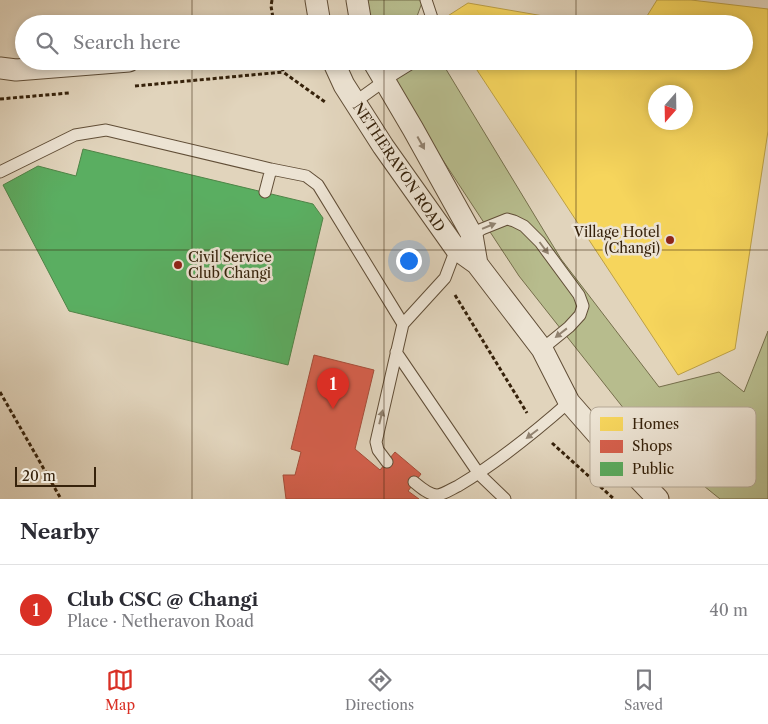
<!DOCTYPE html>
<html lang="en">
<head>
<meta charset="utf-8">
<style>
  :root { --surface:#fff; --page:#f2f2f3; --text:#2b2b33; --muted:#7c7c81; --line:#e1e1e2; --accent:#d93025 }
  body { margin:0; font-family:"Libre Caslon Text",serif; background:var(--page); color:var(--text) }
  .compass { position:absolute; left:648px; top:85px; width:45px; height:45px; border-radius:50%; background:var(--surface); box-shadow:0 2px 8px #0003; rotate:200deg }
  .scale { position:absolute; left:15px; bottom:12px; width:81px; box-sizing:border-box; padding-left:5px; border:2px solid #36220b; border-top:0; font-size:14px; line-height:18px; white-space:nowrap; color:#36220b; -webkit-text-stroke:4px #ece3d3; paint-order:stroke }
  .you { position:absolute; left:408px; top:260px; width:18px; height:18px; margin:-12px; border:4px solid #fff; border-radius:50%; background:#1a73e8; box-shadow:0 0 0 8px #1a73e833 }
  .badge { display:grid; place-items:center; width:32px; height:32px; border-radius:50%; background:var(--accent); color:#fff; font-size:16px; font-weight:700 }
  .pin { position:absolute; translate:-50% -41px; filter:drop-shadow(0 1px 2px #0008) }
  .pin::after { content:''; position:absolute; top:26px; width:18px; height:15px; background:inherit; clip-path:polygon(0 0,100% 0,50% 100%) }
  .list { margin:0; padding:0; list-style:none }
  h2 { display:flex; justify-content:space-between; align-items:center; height:65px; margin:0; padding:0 20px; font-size:21px }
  h2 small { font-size:16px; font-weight:400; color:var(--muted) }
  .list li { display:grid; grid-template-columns:32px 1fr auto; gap:15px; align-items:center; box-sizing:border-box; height:90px; padding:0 20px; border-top:1px solid var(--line) }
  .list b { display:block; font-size:19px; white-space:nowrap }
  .list p { margin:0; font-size:16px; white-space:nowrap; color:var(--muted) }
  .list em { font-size:16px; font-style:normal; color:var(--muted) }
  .icon { flex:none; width:28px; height:28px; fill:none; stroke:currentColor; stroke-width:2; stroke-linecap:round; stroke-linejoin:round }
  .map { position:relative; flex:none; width:768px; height:499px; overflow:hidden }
  .search { position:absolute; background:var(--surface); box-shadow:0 2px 8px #0003; left:15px; right:15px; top:15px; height:55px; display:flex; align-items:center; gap:12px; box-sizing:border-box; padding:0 18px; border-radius:28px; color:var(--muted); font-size:19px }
  .sheet { height:155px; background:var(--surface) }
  nav { display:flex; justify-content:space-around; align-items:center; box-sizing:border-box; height:70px; border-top:1px solid var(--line); background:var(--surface); font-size:14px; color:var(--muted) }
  nav a { display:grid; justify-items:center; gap:2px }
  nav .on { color:var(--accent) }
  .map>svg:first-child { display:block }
  .green { fill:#b7bc8d; stroke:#766f4c }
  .homes { fill:#f6d55c; stroke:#bc9f44; fill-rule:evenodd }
  .shops { fill:#d6604d; stroke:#a64d39 }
  .public { fill:#5aae61; stroke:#4f8447 }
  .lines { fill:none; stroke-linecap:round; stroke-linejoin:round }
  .service-casing { stroke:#614e37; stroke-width:13 }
  .minor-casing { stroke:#614e37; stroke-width:23 }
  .path { stroke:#36220b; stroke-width:3; stroke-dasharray:4 2.5; stroke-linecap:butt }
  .service { stroke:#ece3d3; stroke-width:11 }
  .minor { stroke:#ece3d3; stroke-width:21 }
  .oneway { fill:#91826f }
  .grid { fill:none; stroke:#36220b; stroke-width:1; stroke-opacity:0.55 }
  .poi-dot { fill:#8f2418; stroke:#ece3d3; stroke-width:2 }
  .labels { text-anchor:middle; stroke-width:5; stroke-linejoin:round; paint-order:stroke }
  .street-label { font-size:14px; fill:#36220b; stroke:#ece3d3 }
  .poi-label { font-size:14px; fill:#36220b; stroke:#ece3d3; text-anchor:end }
  .key { fill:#ece3d3; stroke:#b5a997; stroke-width:1 }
  .key-label { font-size:14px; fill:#36220b }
</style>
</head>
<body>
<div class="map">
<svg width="768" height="499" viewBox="0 0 768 499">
  <rect width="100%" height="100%" fill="#e1d4bc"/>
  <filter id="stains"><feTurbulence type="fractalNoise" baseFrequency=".004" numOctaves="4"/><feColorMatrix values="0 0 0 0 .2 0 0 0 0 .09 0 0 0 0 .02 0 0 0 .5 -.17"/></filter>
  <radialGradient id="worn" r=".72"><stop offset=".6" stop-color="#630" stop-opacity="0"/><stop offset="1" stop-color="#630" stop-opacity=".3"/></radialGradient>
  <path class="green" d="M364,0H423L416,19L419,24H365Z
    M381,61H441L561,259L659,387L719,372L744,392L768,331V499H720L651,443L519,276L385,72Z"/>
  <path class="homes" d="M657,0H691L768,9V131L735,349L678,375L471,61H744V24H642ZM656,92H686V122H656Z
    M468,3L590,24H446L443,19Z"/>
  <path class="shops" d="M314,355L374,370L355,449L380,470L395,452L421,474L408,491L419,499H286L283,475H295L301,452L291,449Z"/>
  <path class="public" d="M83,149L313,204L323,218L288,365L69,311L3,185L38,166L76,176Z"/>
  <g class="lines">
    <defs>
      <path id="service" d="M426,0L434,24
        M355,102L394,74L415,61
        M0,172L75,135L106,130L271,169L306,176L318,185L403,324
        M265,192L271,169
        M396,352L479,474L505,499
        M387,462L378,450L376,442L403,324L445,278L456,249L472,235L482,229L507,219L514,221L524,226L540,242L579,295L583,306L580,315L569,327L542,349
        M414,482C420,487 429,495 437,495C443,495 453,488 458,486C498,462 534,433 569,402"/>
      <path id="minor" d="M316,0L320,24
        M357,0L361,24
        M333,61L344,85L383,146L456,249L477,264L542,349L569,402L611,450L658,499
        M373,61L413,129L472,235L477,264
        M0,68L16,70L129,61"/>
    </defs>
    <use href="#service" class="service-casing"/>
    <use href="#minor" class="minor-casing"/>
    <path class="path" d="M272,0L271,6L274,24
      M281,61L283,72L325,102
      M135,86L283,72
      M0,99L69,93
      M455,295L527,413
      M0,392L61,499
      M552,443L614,499"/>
    <use href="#service" class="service"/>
    <use href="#minor" class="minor"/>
  </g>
  <defs><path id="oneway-solid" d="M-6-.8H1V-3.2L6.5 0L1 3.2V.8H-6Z" transform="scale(1.25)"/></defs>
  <g class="oneway">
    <use href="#oneway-solid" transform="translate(421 143) rotate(61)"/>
    <use href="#oneway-solid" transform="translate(489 226) rotate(-22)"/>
    <use href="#oneway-solid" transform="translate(544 248) rotate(53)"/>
    <use href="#oneway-solid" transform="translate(561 333) rotate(142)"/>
    <use href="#oneway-solid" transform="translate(381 417) rotate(-76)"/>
    <use href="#oneway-solid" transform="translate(532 434) rotate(143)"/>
  </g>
  <path class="grid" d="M192,0V24M384,0V24M576,0V24M192,61V499M384,61V499M576,61V499M0,250H768"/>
  <g class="poi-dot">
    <circle cx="670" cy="240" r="5"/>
    <circle cx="178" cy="265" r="5"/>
  </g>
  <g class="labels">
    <g class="street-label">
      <text transform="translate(399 167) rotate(56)" y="5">NETHERAVON ROAD</text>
    </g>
    <g class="poi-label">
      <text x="660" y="237">Village Hotel<tspan x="660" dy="16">(Changi)</tspan></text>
      <text x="188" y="262" text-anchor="start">Civil Service<tspan x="188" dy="16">Club Changi</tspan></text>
    </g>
  </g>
  <rect x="590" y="407" width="166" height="80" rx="8" class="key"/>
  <rect x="600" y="417" width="23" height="14" fill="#f6d55c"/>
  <rect x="600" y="440" width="23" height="13" fill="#d6604d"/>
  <rect x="600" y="462" width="23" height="14" fill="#5aae61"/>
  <g class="key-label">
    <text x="632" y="429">Homes</text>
    <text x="632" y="451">Shops</text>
    <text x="632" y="474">Public</text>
  </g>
  <rect width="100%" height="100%" filter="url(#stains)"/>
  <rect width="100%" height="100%" fill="url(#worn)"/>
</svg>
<svg class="compass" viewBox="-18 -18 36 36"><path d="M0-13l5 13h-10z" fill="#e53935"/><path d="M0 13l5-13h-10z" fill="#7c7c81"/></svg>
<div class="scale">20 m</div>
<div class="you"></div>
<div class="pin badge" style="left:333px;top:409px">1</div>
<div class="search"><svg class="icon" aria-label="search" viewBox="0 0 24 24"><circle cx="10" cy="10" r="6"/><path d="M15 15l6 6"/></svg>Search here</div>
</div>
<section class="sheet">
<h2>Nearby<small></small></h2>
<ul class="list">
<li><span class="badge">1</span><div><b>Club CSC @ Changi</b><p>Place · Netheravon Road</p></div><em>40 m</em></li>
</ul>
</section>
<nav>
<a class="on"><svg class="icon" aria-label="map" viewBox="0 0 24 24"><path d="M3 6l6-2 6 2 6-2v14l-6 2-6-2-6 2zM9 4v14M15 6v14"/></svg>Map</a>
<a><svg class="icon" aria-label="directions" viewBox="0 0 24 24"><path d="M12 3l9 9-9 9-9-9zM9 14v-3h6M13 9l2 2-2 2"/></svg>Directions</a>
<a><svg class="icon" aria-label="saved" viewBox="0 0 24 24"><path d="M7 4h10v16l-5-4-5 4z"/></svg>Saved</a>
</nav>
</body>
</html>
